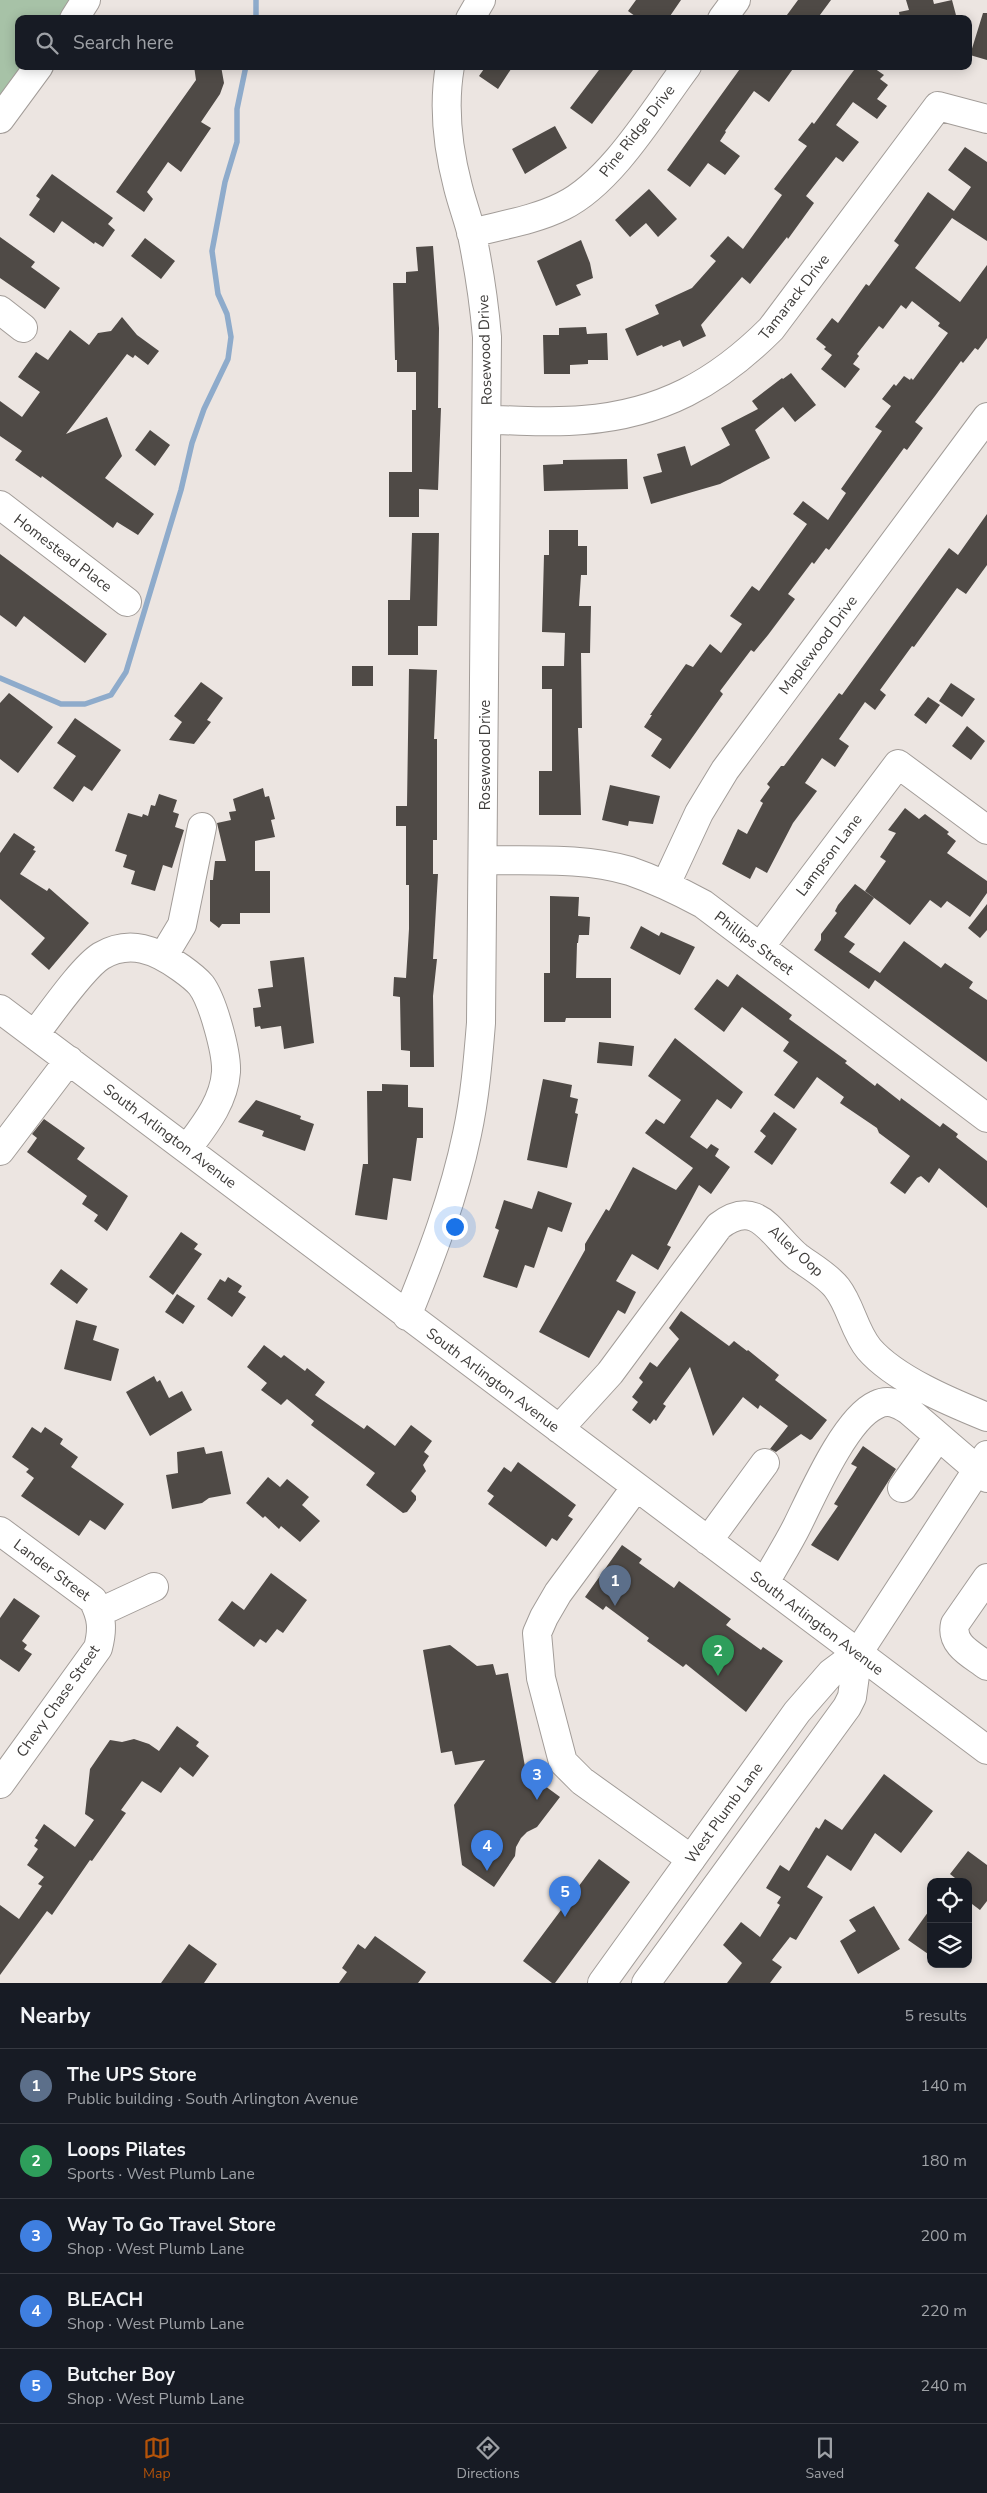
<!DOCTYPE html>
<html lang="en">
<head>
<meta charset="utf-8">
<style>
  :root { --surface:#171b24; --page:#242831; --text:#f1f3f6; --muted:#9ea1a6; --line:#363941; --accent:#b45309 }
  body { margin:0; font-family:"Nunito Sans",sans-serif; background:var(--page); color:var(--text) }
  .controls { position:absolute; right:15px; bottom:15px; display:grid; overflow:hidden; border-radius:10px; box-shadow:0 2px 12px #0003 }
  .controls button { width:45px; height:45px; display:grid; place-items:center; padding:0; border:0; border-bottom:1px solid var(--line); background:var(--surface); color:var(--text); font:25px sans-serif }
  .you { position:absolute; left:454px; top:1226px; width:18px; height:18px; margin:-12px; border:4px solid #fff; border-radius:50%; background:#1a73e8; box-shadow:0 0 0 8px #1a73e833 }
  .badge { display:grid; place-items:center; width:32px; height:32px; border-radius:50%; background:var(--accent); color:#fff; font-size:16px; font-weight:700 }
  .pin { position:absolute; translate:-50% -41px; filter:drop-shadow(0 1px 2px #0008) }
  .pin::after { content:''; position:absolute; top:26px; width:18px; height:15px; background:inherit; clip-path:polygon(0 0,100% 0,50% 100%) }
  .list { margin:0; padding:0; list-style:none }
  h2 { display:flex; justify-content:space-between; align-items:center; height:65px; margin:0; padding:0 20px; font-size:21px }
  h2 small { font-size:16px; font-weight:400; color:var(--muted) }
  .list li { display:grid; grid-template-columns:32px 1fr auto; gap:15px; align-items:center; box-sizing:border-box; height:75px; padding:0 20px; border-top:1px solid var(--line) }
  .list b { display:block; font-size:19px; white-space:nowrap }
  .list p { margin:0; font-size:16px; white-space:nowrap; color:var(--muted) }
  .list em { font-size:16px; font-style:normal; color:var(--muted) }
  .icon { flex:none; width:28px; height:28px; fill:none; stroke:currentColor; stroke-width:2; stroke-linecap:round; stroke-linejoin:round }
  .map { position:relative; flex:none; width:987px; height:1983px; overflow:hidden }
  .search { position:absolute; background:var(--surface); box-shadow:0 2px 12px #0003; left:15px; right:15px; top:15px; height:55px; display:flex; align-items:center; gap:12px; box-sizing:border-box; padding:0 18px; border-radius:10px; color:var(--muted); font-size:19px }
  .sheet { height:440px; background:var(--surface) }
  nav { display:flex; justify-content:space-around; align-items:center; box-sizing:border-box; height:70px; border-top:1px solid var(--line); background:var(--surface); font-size:14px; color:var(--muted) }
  nav a { display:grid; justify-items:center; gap:2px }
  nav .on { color:var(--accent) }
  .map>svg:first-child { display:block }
  .green { fill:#a7c2a7 }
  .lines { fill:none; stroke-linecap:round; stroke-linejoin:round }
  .stream { stroke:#8eabcb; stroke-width:5.5 }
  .building { fill:#4f4a46 }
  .minor-casing { stroke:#a29c98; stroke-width:30 }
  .major-casing { stroke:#a29c98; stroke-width:30 }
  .minor { stroke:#fff; stroke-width:28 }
  .major { stroke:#fff; stroke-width:28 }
  .labels { text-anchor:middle; stroke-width:5; stroke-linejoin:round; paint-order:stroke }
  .street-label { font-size:15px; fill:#3e3c3a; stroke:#fff }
</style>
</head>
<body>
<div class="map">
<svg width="987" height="1983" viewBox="0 0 987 1983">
  <rect width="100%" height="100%" fill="#ece5e1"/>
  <path class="green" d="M0,0H72L60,19H19V66H26L0,102Z"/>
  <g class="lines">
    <path class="stream" d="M256,19V0
      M0,678L61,704H85L111,695L126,672L181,490L192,443L204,409L228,359L231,337L227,314L218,294L212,251L225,182L237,142V109L246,66"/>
  </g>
  <path class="building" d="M636,0H681L668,19H639L628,11Z
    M798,0H831L817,19H784Z
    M906,0H933L934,4L952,0L957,19H900L899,12L909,10Z
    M983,13H987V60L970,55Z
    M194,66H221L224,83L220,94L201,122L211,128L181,172L168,162L147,192L153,199L144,212L116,192L196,80Z
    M486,66H513L498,89L479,76Z
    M602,66H636L592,124L570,108Z
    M742,66H795L769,102L754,91L725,131L726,132L720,141L740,156L725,175L708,163L690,187L667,170Z
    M857,66H871L884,75L880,79L888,85L877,99L887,106L877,119L853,102L836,125L859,142L843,162L836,157L806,196L814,203L788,239L787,237L750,284L742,277L701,325L706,336L683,347L680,340L663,347L662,345L637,356L625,329L659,314L655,305L692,288L716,261L710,256L728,236L743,249L782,195L774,189L807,146L798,140L812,122L814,124Z
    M555,126L567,148L525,174L512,149Z
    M965,147L987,162V241L952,218L915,268L960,302L987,265V338L978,350L975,348L963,363L961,361L935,396L915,422L923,428L907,450L904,448L829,550L826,548L814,564L812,562L788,594L795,599L768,635L754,652L751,650L720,691L723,694L670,769L651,756L662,739L644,727L652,715H650L686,664L693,667L710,644L721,653L742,624L730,616L752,586L759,591L807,524L793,514L803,501L828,520L846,493L841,489L882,431L875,427L891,406L882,399L894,384L896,386L904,376L910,380L911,378L913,380L948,333L938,326L940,323L912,301L906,309L901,305L883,329L879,326L857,354L859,356L853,364L860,369L845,388L821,369L832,355L824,349L826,347L816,339L832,318L838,323L866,284L869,286L899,245L894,241L928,192L954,211L971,187L948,170Z
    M52,174L113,218L108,224L115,230L103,247L95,242L94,244L62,221L54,233L29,215L40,199L36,196Z
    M649,189L677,219L658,237L646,223L630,237L615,220Z
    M0,237L35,262L31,267L60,288L45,309L0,278Z
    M145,238L175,261L161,279L131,256Z
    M581,240L590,263L593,278L576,285L581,295L556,306L537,261Z
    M433,246L439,328L438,408H441L438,490L419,489V517H389V472H412V410H416V372H397V360H395L393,283H406V272L418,271L416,247Z
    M122,317L137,335L159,351L148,365L135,355L133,358L127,354L66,434L107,417L122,456L105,478L154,514L138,535L117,522L113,528L42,476L41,478L15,460L22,451L0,436V401L22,417L40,392L18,377L36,352L48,360L70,330L89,345L98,333L111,331Z
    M586,327L587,334L607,333L608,360H588V364L570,365V374H544L543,335H559V328Z
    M791,373L816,405L795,422L783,407L755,430L770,458L720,484L651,504L643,477L662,472L657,454L685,446L691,466L730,445L721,428L758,409L752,401L782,378L783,379Z
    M150,430L170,445L155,466L135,450Z
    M627,459L628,489L544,491L543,465L563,464V460Z
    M987,514V565L966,594L957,588L914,647L912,646L880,690L886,695L875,710L865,702L839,739L849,746L835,767L822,758L805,783L817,791L793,823L767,873L756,867L750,879L722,864L738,829L747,834L763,803L760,801L770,787L767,784L781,766H784L839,693L842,695L949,548L958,555Z
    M549,530H578V546H587V575H581L579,606H591L590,653H581L582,728H578L581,815H539V771H552V689H542V666H564L565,633L542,632L544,555H549Z
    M412,533H439L437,626H418V655H388V600H410Z
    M0,554L107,634L85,663L24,616L16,627L0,615Z
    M352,666H373V686H352Z
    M409,669L437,670L434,739H437V840H433V874H438L433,959H437L433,996L434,1067H410V1051L401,1050L400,997L393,996L394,977L406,978L409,929V885H406V826H396V806H407Z
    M201,682L223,698L207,720L211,722L194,744L169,740L182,722L174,716Z
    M951,683L975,699L962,717L939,701Z
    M9,693L53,727L18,773L0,759V703Z
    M928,697L940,705L926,724L914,715Z
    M75,718L121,750L92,791L84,786L73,802L53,788L76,756L57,743Z
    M967,726L985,741L971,760L952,746Z
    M610,785L660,796L653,824L629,821L628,826L602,820Z
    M263,788L265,797L269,796L275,819L271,820L275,837L255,841V871H270V913H240V924H222L219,928L210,921V880H213L215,861H226L217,823L231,820L229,812L236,811L233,799Z
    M159,794L177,800L173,812L179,814L175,827L184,830L172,868L163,865L155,891L131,884L135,871L123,867L127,855L115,851L128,813L142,817L143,814L148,816L151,805L155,806Z
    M905,808L919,819L925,814L949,832L947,834L956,841L947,853L987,881V893L970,917L947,901L941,908L930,900L910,925L865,891L886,861L880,857L896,833L888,830Z
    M14,833L35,847L33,850L36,851L20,874L47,891L49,888L89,923L49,970L31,954L45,938L0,899V853Z
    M855,884L874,898L844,937L855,944L849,952L880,973L904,941L941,968L945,963L973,982L969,988L987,1000V1062L875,980L869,989L814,950L821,940V934L837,913L835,911L838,905Z
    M550,896L579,897L578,916L590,917L589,935H579L578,943H577L576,978H611V1018H566L565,1022H544V973H550Z
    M987,904V930L980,938L968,928Z
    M641,926L659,936L661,932L695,947L680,975L630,948Z
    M304,957L314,1043L284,1049L281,1026L261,1029L260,1026L255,1027L253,1008L261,1007L258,989L273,987L270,961Z
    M737,974L792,1015L789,1019L847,1061L845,1063L875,1086L877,1083L900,1101L901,1098L940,1127L943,1123L958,1134L956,1137L987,1161V1208L939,1168L929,1183L921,1176L917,1178L905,1194L890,1183L910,1156L879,1133L877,1128L840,1103L844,1097L817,1077L794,1109L774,1095L798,1062L783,1051L789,1042L742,1007L724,1032L694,1009L717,979L728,987Z
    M675,1038L743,1092L731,1109L717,1099L690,1137L707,1149L711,1144L719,1149L715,1156L730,1167L711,1194L699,1185L667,1245L671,1247L658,1270L632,1254L616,1281L636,1292L625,1314L618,1310L589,1358L539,1332L585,1250V1244L606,1209L609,1211L633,1167L676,1190L693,1168L645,1133L656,1119L664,1124L681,1100L648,1076Z
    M599,1042L634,1046L632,1066L597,1063Z
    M543,1079L572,1085L570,1097L578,1099L575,1113L578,1114L567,1168L527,1160Z
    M382,1084L408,1085V1107L423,1108V1138H417L411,1181L393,1178L387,1220L355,1215L363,1164H368L367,1091H382Z
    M256,1100L301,1116L300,1119L314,1124L305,1151L262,1136L264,1131L238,1122Z
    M774,1112L797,1129L772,1165L754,1152L766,1136L760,1131Z
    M44,1119L85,1148L77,1159L128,1196L107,1231L94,1221L98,1215L82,1204L87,1196L27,1152L37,1138L32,1134Z
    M538,1191L572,1203L562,1232L548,1227L534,1268L525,1265L517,1288L483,1277L499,1230L495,1228L504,1200L532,1209Z
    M181,1232L198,1244L194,1249L202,1254L173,1295L149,1277Z
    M61,1269L88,1289L77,1304L50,1284Z
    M228,1277L242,1286L238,1292L246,1297L232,1317L207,1299L220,1279L225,1282Z
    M177,1294L195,1306L183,1324L165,1312Z
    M681,1311L729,1346L734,1341L747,1351L748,1350L779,1375L775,1380L827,1420L812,1439L810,1440L801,1434L776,1452L770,1449L788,1426L760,1405L758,1409L743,1397L713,1436L690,1367L663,1404L666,1406L656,1421L654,1419L650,1424L632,1410L638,1402L632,1397L643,1382L639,1378L650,1362L657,1367L679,1339L669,1328Z
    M76,1320L97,1326L93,1340L119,1349L111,1381L64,1369Z
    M264,1345L281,1358L284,1355L305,1371L307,1368L325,1382L315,1395L364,1429L367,1425L395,1446L411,1425L432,1441L424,1452L429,1456L423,1465L426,1471L411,1491L416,1496V1500L407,1512L403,1513L366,1485L375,1473L311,1425L314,1421L287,1399L281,1405L261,1390L267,1383L247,1367Z
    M154,1376L157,1382L160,1380L169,1398L182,1391L192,1410L150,1436L126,1392Z
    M32,1427L41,1433L45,1427L63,1439L60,1444L78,1457L71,1467L124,1504L105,1530L90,1520L79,1536L21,1496L34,1478L26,1472L29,1469L12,1457Z
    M863,1446L896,1469L838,1561L811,1545L838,1506L834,1504L857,1467L851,1464Z
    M204,1447L206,1454L222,1451L231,1494L209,1498L202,1503L172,1509L166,1475L178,1473L177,1452Z
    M518,1462L576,1505L568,1516L573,1519L557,1541L552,1538L546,1547L488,1504L494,1496L487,1491L504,1467L511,1472Z
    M268,1477L280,1487L287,1479L309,1497L302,1505L320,1521L300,1542L281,1526L279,1529L265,1516L263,1518L246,1503Z
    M622,1545L642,1559L639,1563L674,1588L679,1581L731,1619L726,1625L761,1650L763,1647L783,1661L746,1712L686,1664L683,1667L647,1641L649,1638L606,1606L603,1610L585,1597Z
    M271,1573L307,1600L283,1633L277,1629L266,1643L260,1639L254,1647L218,1620L232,1601L244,1610Z
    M14,1598L40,1616L22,1641L27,1645L24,1649L32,1654L19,1672L0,1659V1618Z
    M450,1645L477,1666L493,1664L496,1675L508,1673L526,1772L560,1797L537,1827L527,1832L521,1838L516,1847L515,1856L494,1887L462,1865L454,1805L485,1760L455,1765L452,1751L441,1753L434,1713L423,1650Z
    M177,1726L199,1742L196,1746L209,1756L193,1777L180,1767L161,1793L142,1781L121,1810L126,1813L92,1861L90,1860L52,1915L47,1911L0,1975V1905L19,1919L42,1886L38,1884L44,1877L27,1865L38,1849L34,1846L38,1840L35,1838L44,1824L75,1847L94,1820L85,1814L90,1769L110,1740L122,1742L134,1739L149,1744L159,1751Z
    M884,1774L933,1811L901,1853L875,1833L851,1871L827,1855L807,1887L823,1897L796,1940L790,1937L772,1960L782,1967L770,1983H727L742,1963L723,1945L741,1922L760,1937L780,1905L777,1903L781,1897L766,1888L780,1865L789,1871L816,1827L819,1829L825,1819L842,1830Z
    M968,1851L987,1865V1901L980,1910L968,1901V1882H960L950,1874Z
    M599,1859L630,1882L555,1983H552L523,1961Z
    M874,1906L900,1949L858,1974L840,1941L856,1931L849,1920Z
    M931,1908V1956L908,1940Z
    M375,1936L426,1972L418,1983H339L347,1972L342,1968L358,1944L365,1949Z
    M189,1944L217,1964L204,1983H161Z"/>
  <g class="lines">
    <defs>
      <path id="minor" d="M74,19L86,0
        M470,19L481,0
        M722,19L736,0
        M0,119L39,66
        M471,233C502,225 535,220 563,206C612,182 654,110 687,66
        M0,310L23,328
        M487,420C519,420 552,423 583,420C661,414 717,383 771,329L938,106L987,119
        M0,505L127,602
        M484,860C532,861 583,857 630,871C656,880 679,891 703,904L987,1118
        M666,884L699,813L725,770L987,417
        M760,947L898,764L987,830
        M164,955L182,925L202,827
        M0,1009L858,1653
        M35,1034C50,1015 82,968 101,956C130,939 156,950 181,968C188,973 196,979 201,985C213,1001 227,1053 226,1072C224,1102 204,1126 187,1149
        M0,1151L69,1060
        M407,1316C431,1257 454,1197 467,1134C475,1097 478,1060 481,1023L487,337C484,302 479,269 472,235C468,219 462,203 458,187C448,149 443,106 450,66
        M559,1429L610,1373L719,1226C758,1196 772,1236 798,1257C810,1266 828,1276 837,1288C851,1306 854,1331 869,1349C895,1379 950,1402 987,1417
        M636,1487L558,1593L544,1617L537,1633L541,1678L563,1762L582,1781L691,1859
        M902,1488L938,1437
        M0,1531L93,1600C102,1617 103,1629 98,1648L0,1784
        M708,1541L765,1463
        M987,1578L955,1624C950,1645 973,1655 987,1666
        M765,1583C775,1564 787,1546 797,1526C812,1496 845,1419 876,1405C888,1399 897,1403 908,1410L987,1478
        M100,1612L154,1587"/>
      <path id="major" d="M858,1653L987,1750
        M602,1983L797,1712L831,1673L858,1653L987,1455
        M646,1983L847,1707L852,1697L858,1653"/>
    </defs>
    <use href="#minor" class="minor-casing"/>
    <use href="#major" class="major-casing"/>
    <use href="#minor" class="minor"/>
    <use href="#major" class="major"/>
  </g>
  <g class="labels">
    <g class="street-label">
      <text transform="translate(637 131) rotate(-52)" y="5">Pine Ridge Drive</text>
      <text transform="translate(794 297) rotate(-52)" y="5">Tamarack Drive</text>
      <text transform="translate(485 350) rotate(-92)" y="5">Rosewood Drive</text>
      <text transform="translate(63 553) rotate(37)" y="5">Homestead Place</text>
      <text transform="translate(818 645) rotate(-53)" y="5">Maplewood Drive</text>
      <text transform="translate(485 755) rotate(-90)" y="5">Rosewood Drive</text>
      <text transform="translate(829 855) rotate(-53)" y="5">Lampson Lane</text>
      <text transform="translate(754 943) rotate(37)" y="5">Phillips Street</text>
      <text transform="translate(170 1136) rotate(37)" y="5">South Arlington Avenue</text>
      <text transform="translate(796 1251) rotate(42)" y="5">Alley Oop</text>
      <text transform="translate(493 1380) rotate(37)" y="5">South Arlington Avenue</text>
      <text transform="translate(52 1570) rotate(37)" y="5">Lander Street</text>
      <text transform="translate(817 1623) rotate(37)" y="5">South Arlington Avenue</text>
      <text transform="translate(58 1701) rotate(-55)" y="5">Chevy Chase Street</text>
      <text transform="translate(724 1813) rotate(-54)" y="5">West Plumb Lane</text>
    </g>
  </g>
</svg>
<div class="controls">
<button><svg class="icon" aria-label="locate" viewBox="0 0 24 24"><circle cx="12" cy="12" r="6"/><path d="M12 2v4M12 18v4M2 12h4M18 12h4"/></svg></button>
<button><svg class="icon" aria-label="layers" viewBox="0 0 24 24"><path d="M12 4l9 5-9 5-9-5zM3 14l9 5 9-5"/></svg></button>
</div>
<div class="you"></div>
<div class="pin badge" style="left:615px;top:1606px;background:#5c6f8a">1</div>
<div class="pin badge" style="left:718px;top:1676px;background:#2e9e5b">2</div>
<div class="pin badge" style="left:537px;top:1800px;background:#3f7fe0">3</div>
<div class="pin badge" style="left:487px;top:1871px;background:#3f7fe0">4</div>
<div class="pin badge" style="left:565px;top:1917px;background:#3f7fe0">5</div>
<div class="search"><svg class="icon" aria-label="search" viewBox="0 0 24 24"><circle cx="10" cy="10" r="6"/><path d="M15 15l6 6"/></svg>Search here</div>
</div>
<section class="sheet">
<h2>Nearby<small>5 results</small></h2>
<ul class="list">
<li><span class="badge" style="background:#5c6f8a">1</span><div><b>The UPS Store</b><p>Public building · South Arlington Avenue</p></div><em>140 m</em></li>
<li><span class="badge" style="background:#2e9e5b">2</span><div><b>Loops Pilates</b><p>Sports · West Plumb Lane</p></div><em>180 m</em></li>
<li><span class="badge" style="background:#3f7fe0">3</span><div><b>Way To Go Travel Store</b><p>Shop · West Plumb Lane</p></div><em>200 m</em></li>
<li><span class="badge" style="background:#3f7fe0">4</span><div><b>BLEACH</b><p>Shop · West Plumb Lane</p></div><em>220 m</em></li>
<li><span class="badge" style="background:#3f7fe0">5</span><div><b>Butcher Boy</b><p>Shop · West Plumb Lane</p></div><em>240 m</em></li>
</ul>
</section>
<nav>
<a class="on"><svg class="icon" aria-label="map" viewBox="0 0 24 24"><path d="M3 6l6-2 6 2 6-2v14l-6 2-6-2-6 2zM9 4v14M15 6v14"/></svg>Map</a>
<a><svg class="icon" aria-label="directions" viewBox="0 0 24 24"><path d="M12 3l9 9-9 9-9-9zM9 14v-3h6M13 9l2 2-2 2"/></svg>Directions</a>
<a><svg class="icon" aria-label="saved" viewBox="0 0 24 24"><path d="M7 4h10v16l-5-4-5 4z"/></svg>Saved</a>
</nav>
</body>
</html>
